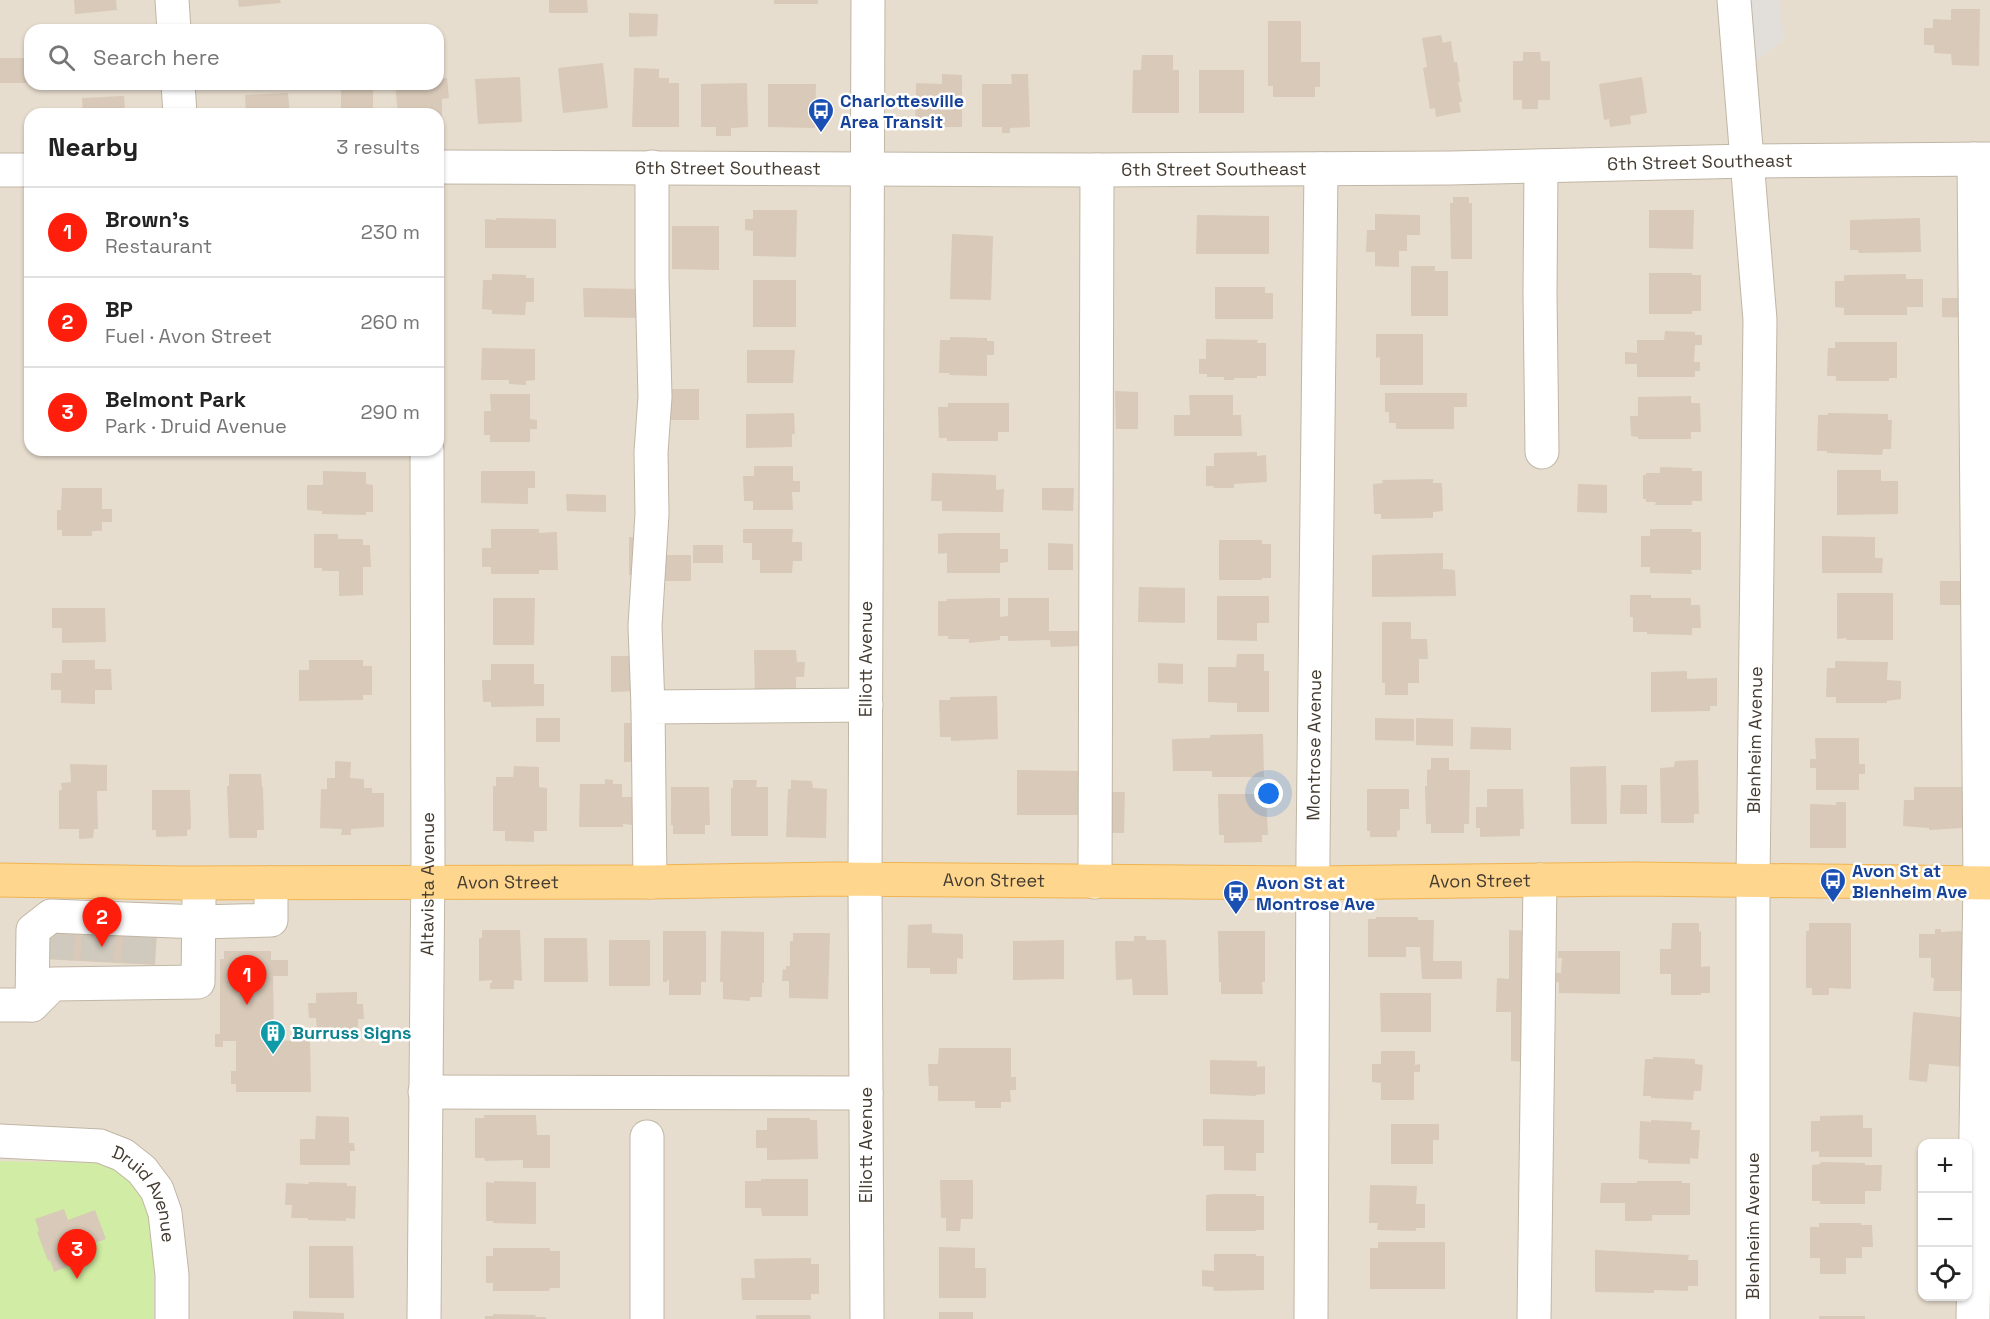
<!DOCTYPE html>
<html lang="en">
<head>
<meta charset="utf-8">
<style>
  :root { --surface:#fff; --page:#f2f2f2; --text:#222; --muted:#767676; --line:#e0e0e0; --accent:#ff1d0b }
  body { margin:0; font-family:"Space Grotesk",sans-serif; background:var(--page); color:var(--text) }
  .controls { position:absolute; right:18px; bottom:18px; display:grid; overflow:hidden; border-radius:12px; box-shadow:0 2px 4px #0004 }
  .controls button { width:54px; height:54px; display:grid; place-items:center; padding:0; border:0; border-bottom:2px solid var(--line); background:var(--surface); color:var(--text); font:30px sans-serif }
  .you { position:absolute; left:1269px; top:794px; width:21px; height:21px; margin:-15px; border:4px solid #fff; border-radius:50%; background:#1a73e8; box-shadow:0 0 0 9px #1a73e833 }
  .badge { display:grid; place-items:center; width:39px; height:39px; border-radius:50%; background:var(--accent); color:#fff; font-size:20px; font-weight:700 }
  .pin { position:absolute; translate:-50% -50px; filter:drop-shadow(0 2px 3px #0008) }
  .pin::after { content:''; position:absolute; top:32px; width:21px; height:18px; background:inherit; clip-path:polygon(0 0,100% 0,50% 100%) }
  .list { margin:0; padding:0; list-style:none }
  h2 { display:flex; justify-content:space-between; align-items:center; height:78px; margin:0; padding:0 24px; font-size:26px }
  h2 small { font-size:20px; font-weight:400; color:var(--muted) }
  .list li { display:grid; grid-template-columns:39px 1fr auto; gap:18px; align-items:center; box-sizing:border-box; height:90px; padding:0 24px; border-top:2px solid var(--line) }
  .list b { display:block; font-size:22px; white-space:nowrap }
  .list p { margin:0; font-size:20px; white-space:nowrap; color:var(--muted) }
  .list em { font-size:20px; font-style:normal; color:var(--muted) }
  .icon { flex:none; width:33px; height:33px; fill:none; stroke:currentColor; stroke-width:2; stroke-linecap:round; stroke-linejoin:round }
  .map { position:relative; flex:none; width:1990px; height:1319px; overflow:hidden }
  .search { position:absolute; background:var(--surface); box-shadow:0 2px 4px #0004; left:24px; top:24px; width:420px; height:66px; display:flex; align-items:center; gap:15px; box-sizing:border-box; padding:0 21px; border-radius:18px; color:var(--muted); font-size:22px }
  .panel { position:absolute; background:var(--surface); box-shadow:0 2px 4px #0004; left:24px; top:108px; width:420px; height:348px; border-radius:18px }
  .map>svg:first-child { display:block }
  .residential { fill:#e7ddce; fill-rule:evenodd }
  .green { fill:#d1eca4 }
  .parking { fill:#e2deda }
  .building { fill:#d8c9b8 }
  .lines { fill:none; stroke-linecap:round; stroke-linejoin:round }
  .minor-tunnel { stroke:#d0c9bd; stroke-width:33; stroke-dasharray:33 16; stroke-linecap:butt }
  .minor-casing { stroke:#c1b6a5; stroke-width:35 }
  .major-casing { stroke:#f0b451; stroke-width:35 }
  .minor { stroke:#fff; stroke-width:33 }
  .major { stroke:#ffd68d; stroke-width:33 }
  .labels { text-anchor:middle; stroke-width:5; stroke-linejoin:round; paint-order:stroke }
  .transit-label { font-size:18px; font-weight:bold; fill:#164399; stroke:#fff; text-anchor:start }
  .street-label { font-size:18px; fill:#443b31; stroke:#fff }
  .culture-label { font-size:18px; font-weight:bold; fill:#0d838f; stroke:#fff; text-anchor:start }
</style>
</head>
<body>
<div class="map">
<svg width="1990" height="1319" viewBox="0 0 1990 1319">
  <rect width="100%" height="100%" fill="#f3ece0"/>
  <path class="residential" d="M0,0H1990V1319H0ZM30,30H438V84H30ZM30,114H438V450H30ZM1922,1144H1968V1296H1922Z"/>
  <path class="green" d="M0,1161L104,1163L144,1186L154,1239L153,1319H0Z"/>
  <path class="parking" d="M1734,0H1779L1784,39L1741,73Z"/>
  <path class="building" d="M74,0H116L117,10L75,14Z
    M238,0H280L281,3L239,7Z
    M549,0H587L588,13H549Z
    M774,0H818V4H774Z
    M1951,9H1980L1979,66L1952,65L1951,54L1934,53V45H1924V28H1933V19L1951,20Z
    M629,13L658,14L657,36L629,37Z
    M1268,21H1301V62H1320V87H1315V97H1273V86H1268Z
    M1441,35L1443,43L1451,41L1454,62H1457L1460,82H1458L1462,102H1459L1461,112L1436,117L1435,108L1430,109L1423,68L1427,67L1422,38Z
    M1523,52H1540L1541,61H1550V100H1538V109H1522V100H1513V61H1523Z
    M1142,55H1173V70H1179V113H1132L1133,70H1141Z
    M0,58H30V83H0Z
    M603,63L608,108L563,113L558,68Z
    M634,68L659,69V78H669V83H679V127H632Z
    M1199,70H1244V113H1199Z
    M942,74L962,75V127H915L916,83L942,84Z
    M1011,74H1028L1030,127L1010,128V133H1002V127H982V84H1012Z
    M520,77L522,122L478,124L475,79Z
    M1642,77L1647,113L1630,116L1631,124L1610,127L1609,119L1604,120L1599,84Z
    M447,78L449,98L442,99V119L438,120V114H398L395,84H438V79Z
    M747,83L748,127L731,128V136H716V127H701V84Z
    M768,84H816L815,128L768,127Z
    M341,89H373V114H341Z
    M288,93L290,114H246L245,95Z
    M124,96L125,110H133V114H83L82,98Z
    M1453,197H1469V203H1472V259H1451L1450,203H1453Z
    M753,210H797L796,257L753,256V231L745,230V219H753Z
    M1649,210H1694L1693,249L1649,248Z
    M1375,214L1420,215V235H1407V251H1399V267L1375,266V252H1366L1367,230H1375Z
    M1197,215L1269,216V254H1196Z
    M496,218L556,219V248H485V219L496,220Z
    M1920,218L1921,252L1859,253L1858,250H1850V220Z
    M672,226H719V270L672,269Z
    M952,234L993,236L991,300L950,299Z
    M1411,266H1435V271H1448V316H1411Z
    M1649,273H1692V275H1701V311H1692V314H1649Z
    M492,274L526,275V278H534V302H526L525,315L492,314V310L482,309L483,280H492Z
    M1906,274V279H1923V307H1907V315H1844V308L1835,307V281H1844V275Z
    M753,280H796V327H753Z
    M1215,287H1265V293H1273V319H1215Z
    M583,288L641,289V318L584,317Z
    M1942,298H1972V318L1942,317Z
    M1665,331L1695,332V335H1702V345H1695L1694,362H1700V371H1695V377H1637V364H1625V352L1637,353V340H1664Z
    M1376,334H1423V385H1380V357L1376,358Z
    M950,337L987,338V341H994V355H987V376L949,375L950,373H939L940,340H950Z
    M1206,339L1258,340L1257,343H1266V376H1257V378H1234V380H1224V377H1207V374H1199V359H1206Z
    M1835,342H1897V378H1889V381H1836V376H1827L1828,348H1835Z
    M482,348L535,349V380L526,381V385L509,384V380H481Z
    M747,350H795L793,383H747Z
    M664,389H699V420H664Z
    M1115,391L1138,392V429H1116Z
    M1385,393H1467V407H1454V429H1396V423H1389V412H1385Z
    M490,394H530V419L537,420V429H530V442H490V435H484V411H491Z
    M1189,395H1233V415H1241L1242,436H1174V415H1190Z
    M1691,396V403H1700L1701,432H1691V439H1638V437L1631,436L1630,416H1638V397Z
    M948,403H1009V432H998V441H947V438H939L938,407H948Z
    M794,413L795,434H792V447L746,448V414Z
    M1828,413L1888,414V420H1892L1891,449H1883L1882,455L1827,453V451H1817L1818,415H1828Z
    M1257,452V456L1266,455L1267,482L1234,484V488H1214L1213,486H1206V466H1214V453Z
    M754,466H793V481H800V492H792L793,510H753V501H744L743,476H754Z
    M1660,467L1692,468V471H1702V501H1692V505H1655L1656,502H1646V499H1643V475H1646V473H1660Z
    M1837,470H1881V481H1898V514L1837,515Z
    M323,471L366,472V484L373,485V512H366V515L322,514V511L307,510V485H323Z
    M481,471H535V488H528V504L481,503Z
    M932,473L996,475V490L1004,489L1003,512L942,511V501H931Z
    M1433,479V483H1442L1443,511L1433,512V518L1381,519V514H1374L1373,484L1383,483L1382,480Z
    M1578,484L1607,485V513L1577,512Z
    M62,488H102V509H112V522H102V531H92V536H62V530H57V510H61Z
    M1042,488H1074L1073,511L1042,510Z
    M566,494L606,495V512L567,511Z
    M491,529H539V533L557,532L558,570H539V574H491V567H482V548H491Z
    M743,529H793L792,542H802V561H793L792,573H760V560H752V543H743Z
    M1650,529H1692V532H1701V570H1691L1692,574L1650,573V567H1641V536H1650Z
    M948,533H1000V549H1008V562L1000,563V573H947V553L938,554V534Z
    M314,534H338V539H363V545H370L371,567H363V595L339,596V571H322V568H314Z
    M1822,536L1875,537V558H1883L1882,573H1822Z
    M629,537H641V575H629Z
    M1219,540H1262V544H1271V578H1262V580H1219Z
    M1048,543L1073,544V570H1048Z
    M693,545H723V563H693Z
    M1443,553V569L1455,570L1456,596L1372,597V555Z
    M665,555H691V581H665Z
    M1940,581H1971V605H1940Z
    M1139,587L1185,588V623L1138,622Z
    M1837,593H1893V640H1846L1847,638L1837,639Z
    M1630,595H1651V598H1691V605H1700L1701,628H1692V635L1647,634V632H1633V617H1630Z
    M1217,596H1269V623H1257V641L1217,640Z
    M493,598H535L534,645H493Z
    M1000,598V617L1008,616V598H1049V631H1078V646L1051,647L1050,640L1008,641V636H1000V640L969,643V639H948V636H938V601H947V599Z
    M52,608H105L106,642L62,643V628H52Z
    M1382,622H1411V639H1427L1428,659H1419V683H1408V695H1385V683H1382Z
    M754,650H796L797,662H805L804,677H796V695H755Z
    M1237,654H1264V671H1269V712H1237V703L1208,702V667H1236Z
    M611,656H638V691L611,692Z
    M62,660H95V669H111L112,690H95V704L61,703V690H51V673H62Z
    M309,660H363V666H372V695H363V700L299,701V670H309Z
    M1835,661L1888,662L1887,680L1901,681V699L1887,701V703H1836V697H1826L1827,668H1835Z
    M1158,663L1183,664V684L1158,683Z
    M491,664H534V684H544V706L491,707V702H483L482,680H491Z
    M1687,671V679L1717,678V706H1710V711L1651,712V672Z
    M997,696L998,739L951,741V737H940L939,700H950V697Z
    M536,718H560V742H536Z
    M1375,718L1414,719V741L1375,740Z
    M1416,718L1453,719V746L1416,745Z
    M624,723H642V761L624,762Z
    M1471,727L1511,728V750L1470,749Z
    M1263,734L1264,777H1212V771H1173L1172,739L1210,738V735Z
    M1815,738H1859V764H1865V774H1859V790H1816V768H1810V759H1816Z
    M1431,758H1449V770H1470L1469,824H1464V833H1431V824H1426L1425,786H1427V770L1431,769Z
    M1698,760L1699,814H1694V823H1661L1660,768L1674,767L1675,761Z
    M335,761L351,762L350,778L364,779V788H372V793H384V827L351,829V835H341L342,829L320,828L321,789H327V778H335Z
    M70,764L107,765V791H97L98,829H94L93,838L79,839V829H59V790H62L61,783L71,782Z
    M514,766L539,767V787L547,788V831H534V842L505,841V831H493V786H496V777H513Z
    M1606,766L1607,824H1571L1570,767Z
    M1017,770L1079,771V775H1085V789H1079V815H1017Z
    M229,774H261L262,787H263L264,830H257V838H229L227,786H229Z
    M605,779L613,780V784H622V797H633V825L623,824V827H579L580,784H605Z
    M733,780H757L756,787H768V836H731V788H733Z
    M791,780L812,781L813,788L827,789L826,838L786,837L788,789H791Z
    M1621,785H1647V814H1620Z
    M671,787H709L710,825H705V834H673V825H671Z
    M1914,787H1962V828L1929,830V828L1903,826L1904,800H1914Z
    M1367,789H1409V809H1400V830L1397,831V837H1370V831H1367Z
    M1487,789H1523L1524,829H1520V836L1480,837V828H1476V807H1487Z
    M152,790H190L191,829L187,830V836L156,837V830H152Z
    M1102,792H1125L1124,833H1102Z
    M1218,794H1266L1268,835H1262V842L1224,843V835H1219Z
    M1836,802H1846V848H1810V804L1836,805Z
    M1376,917H1418V920H1434L1433,961H1462V979H1422L1420,947H1406V957H1368V919H1376Z
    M1672,923H1699V932L1701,931V967L1710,966V993H1701V995H1671V974H1660V949H1671Z
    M1809,923H1851V989L1829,988V995H1812V988H1806V931H1809Z
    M932,924V933L963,934V959L957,958V974H930V968H907L908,925Z
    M43,926L157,933L155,965L42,959Z
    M1935,929H1941V932L1961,931V932H1968V991H1933L1934,978H1931V958H1919V934H1935Z
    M482,930H520L522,981L514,980V989H490V983H492V980L479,981V938H482Z
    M1509,930L1531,931L1530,1062L1511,1061V1012H1496L1497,978L1509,979Z
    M663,931H706V982H701V995H669V980H667V982H663Z
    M721,931L764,932V983H762V997H750V1001L723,999V982H720Z
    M1218,931H1265V982H1262L1263,994H1221V982H1219Z
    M793,933H830L828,999L789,998V981H782L783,969L786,970V966H790V941H793Z
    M1134,936H1146V940H1166L1168,995H1133L1132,979L1116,980L1115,941H1134Z
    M544,938H587L588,982H544Z
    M609,940H650V986H609Z
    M1064,940V979L1013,980V941Z
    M224,951H271V960H288V976H273L274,1041L310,1040L311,1092H236V1084H231V1071H236V1041H223V1047H215V1034H220V959H224Z
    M1558,951H1620V994L1559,993V982H1555L1554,973H1561L1562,958H1558Z
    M357,992V1004H363L364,1019H358V1030L317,1031L316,1018H309L308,1003H316V993Z
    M1380,993H1431V1032H1381Z
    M1913,1012L1969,1018L1965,1067L1929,1064L1927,1082L1909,1080Z
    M939,1048H1011V1077H1016V1090H1010L1011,1102H1001V1108H975V1101H938V1086H929L928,1064H938Z
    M1381,1051H1415V1065L1420,1064V1072H1414V1100H1381V1083L1372,1082V1064H1381Z
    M1653,1057L1695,1059V1064L1703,1065L1701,1091H1694L1693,1100L1651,1098V1096H1643L1645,1059H1653Z
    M1210,1060L1257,1061V1067L1265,1066V1094L1256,1095V1096L1210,1094Z
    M484,1115H536L537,1135H550V1168H523V1160L485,1161L484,1158H475V1118H484Z
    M1863,1115V1128H1872V1157H1819V1151L1811,1152V1121H1820V1116Z
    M316,1116L349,1117V1143H354L355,1151H350V1165H300V1139H315Z
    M767,1118H810V1120H817L818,1159L767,1160V1148H756V1130H767Z
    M1203,1119L1264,1120V1153H1256V1171L1224,1170V1146H1203Z
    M1651,1120L1692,1122L1691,1130H1700L1698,1159L1690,1158V1164L1648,1163V1160L1639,1159L1640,1121L1651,1122Z
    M1391,1124H1439V1140H1433V1164H1391Z
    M1821,1162L1865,1163V1165H1882L1881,1191H1865V1204H1820V1201H1812V1165L1820,1164Z
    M761,1179H808V1216H762L761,1208H745V1181H761Z
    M940,1180H973V1219H961L960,1231H946V1218H941Z
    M494,1181L536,1182V1224L493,1223V1221H486V1182L494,1183Z
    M1637,1181H1682V1183H1690V1215H1652V1221H1625V1203H1600L1601,1183H1637Z
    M308,1182L347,1183V1186H356L355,1219L346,1218V1221L308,1220V1218H291L292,1205H285L286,1183L309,1184Z
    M1370,1185L1417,1186L1416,1204H1425V1228H1416V1231L1377,1230L1378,1223H1369Z
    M1215,1194H1256V1196H1264V1230H1256V1231H1206V1195Z
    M64,1209L68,1220L95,1210L106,1239L78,1249L82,1261L54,1272L50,1260L48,1261L37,1232L39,1231L35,1219Z
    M1819,1223H1861V1225H1872L1873,1247H1862V1258H1846V1274H1820V1258H1810V1227H1819Z
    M1378,1242H1445V1289H1370V1248H1378Z
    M309,1246H353L354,1298H309Z
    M939,1247L975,1248V1268H986V1298H939Z
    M493,1248H550V1251H560V1288H550L549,1291H493V1283H486V1256H493Z
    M1595,1250L1689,1255L1688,1260H1698V1286H1688V1291L1654,1290V1293L1595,1292Z
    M1214,1254H1256V1256H1264V1290L1214,1291L1213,1287L1202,1286V1270L1214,1271Z
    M811,1258V1264H819V1294H811V1300H742L741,1278H755L754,1259Z
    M293,1311L344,1313V1319H293Z
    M939,1312H973V1319H939Z
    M493,1314L536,1315L535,1317H546V1319H485V1316H493Z
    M756,1315H810L811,1319H756Z
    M1819,1316H1865V1319H1819Z"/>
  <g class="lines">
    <path class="minor-tunnel" d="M56,959L59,927
      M97,961L99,929
      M138,963L140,930"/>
    <defs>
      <g id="minor">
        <path d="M172,0L174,30"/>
        <path d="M1734,0L1760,320L1753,880V1319"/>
        <path d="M178,84L180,114"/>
        <path d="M1541,166L1540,294L1542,452"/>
        <path id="s1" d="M438,167L1097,170L1451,168L1749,161L1990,159"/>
        <path d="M0,170H30"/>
        <path d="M648,707L645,626L652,514L651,452L655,397L652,278V167"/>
        <path d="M650,882L648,707L866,705"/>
        <path d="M1095,882L1097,170"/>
        <path d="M0,1005H32L53,984L198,982L199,900"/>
        <path d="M32,1005L33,930L51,916L199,922L271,920V883"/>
        <path d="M425,1092L866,1093"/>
        <path d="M647,1137V1319"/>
        <path id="s2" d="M0,1141L100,1146L123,1155L142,1170L157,1190L165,1213L172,1275V1319"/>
        <path id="s3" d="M424,1319L428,857L427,450"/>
        <path id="s4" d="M867,1319L865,880L868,0"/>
        <path id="s5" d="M1311,1319L1313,851L1321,169"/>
        <path d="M1534,1319L1540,880"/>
        <path d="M1973,1319L1980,883L1974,159"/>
      </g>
      <g id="major">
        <path id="s6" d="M0,880L180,883L650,882L832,879L1312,883L1634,879L1990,883"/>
      </g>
    </defs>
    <use href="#minor" class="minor-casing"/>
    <use href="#major" class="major-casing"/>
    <use href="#minor" class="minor"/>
    <use href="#major" class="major"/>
  </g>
  <defs>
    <symbol id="bus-pin" viewBox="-11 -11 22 30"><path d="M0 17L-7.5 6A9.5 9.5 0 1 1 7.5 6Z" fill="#1a4fb4" stroke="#fff"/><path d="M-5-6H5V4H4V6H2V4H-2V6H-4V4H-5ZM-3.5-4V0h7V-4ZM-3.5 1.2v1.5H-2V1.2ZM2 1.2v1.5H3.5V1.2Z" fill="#fff"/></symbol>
    <symbol id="building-pin" viewBox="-11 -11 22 30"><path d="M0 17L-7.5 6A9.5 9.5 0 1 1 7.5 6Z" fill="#0f9aa8" stroke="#fff"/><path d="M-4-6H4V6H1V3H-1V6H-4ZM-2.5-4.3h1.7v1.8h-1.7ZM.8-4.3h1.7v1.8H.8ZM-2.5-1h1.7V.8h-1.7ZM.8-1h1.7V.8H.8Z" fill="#fff"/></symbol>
  </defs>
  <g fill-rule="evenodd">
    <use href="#bus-pin" x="806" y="96" width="30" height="40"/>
    <use href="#bus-pin" x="1818" y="866" width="30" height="40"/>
    <use href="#bus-pin" x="1221" y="878" width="30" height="40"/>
    <use href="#building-pin" x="258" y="1018" width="30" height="40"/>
  </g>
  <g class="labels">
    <g class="transit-label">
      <text x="840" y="107">Charlottesville<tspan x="840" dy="21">Area Transit</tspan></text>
      <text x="1852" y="877">Avon St at<tspan x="1852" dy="21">Blenheim Ave</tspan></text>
      <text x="1256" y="889">Avon St at<tspan x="1256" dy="21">Montrose Ave</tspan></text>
    </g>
    <g class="street-label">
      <text dy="6" stroke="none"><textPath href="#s1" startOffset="1262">6th Street Southeast</textPath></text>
      <text dy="6" stroke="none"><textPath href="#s1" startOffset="290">6th Street Southeast</textPath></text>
      <text dy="6" stroke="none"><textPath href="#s1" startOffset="776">6th Street Southeast</textPath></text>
      <text dy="6" stroke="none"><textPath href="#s4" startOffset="660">Elliott Avenue</textPath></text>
      <text transform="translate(1755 740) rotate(-89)" y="6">Blenheim Avenue</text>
      <text dy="6" stroke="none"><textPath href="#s5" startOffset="574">Montrose Avenue</textPath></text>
      <text dy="6" stroke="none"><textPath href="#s6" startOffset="994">Avon Street</textPath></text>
      <text dy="6" stroke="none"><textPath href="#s6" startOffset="1480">Avon Street</textPath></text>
      <text dy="6" stroke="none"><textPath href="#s6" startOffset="508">Avon Street</textPath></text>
      <text dy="6" stroke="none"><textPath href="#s3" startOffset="435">Altavista Avenue</textPath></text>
      <text transform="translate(866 1145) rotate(-90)" y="6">Elliott Avenue</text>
      <text dy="6" stroke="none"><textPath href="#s2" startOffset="171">Druid Avenue</textPath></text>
      <text transform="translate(1753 1226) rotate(-90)" y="6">Blenheim Avenue</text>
    </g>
    <g class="culture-label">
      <text x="292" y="1039">Burruss Signs</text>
    </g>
  </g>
</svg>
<div class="controls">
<button>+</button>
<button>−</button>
<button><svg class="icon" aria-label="locate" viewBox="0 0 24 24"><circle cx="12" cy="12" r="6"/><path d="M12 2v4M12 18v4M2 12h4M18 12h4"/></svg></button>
</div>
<div class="you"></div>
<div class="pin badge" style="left:247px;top:1005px">1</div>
<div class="pin badge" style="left:102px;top:947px">2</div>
<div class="pin badge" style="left:77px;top:1279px">3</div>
<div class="search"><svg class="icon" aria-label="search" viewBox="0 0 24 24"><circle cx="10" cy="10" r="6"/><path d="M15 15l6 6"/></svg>Search here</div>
<section class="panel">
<h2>Nearby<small>3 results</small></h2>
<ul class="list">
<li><span class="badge">1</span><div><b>Brown's</b><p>Restaurant</p></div><em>230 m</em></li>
<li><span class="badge">2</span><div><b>BP</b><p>Fuel · Avon Street</p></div><em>260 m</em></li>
<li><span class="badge">3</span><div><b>Belmont Park</b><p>Park · Druid Avenue</p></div><em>290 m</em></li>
</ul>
</section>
</div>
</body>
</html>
